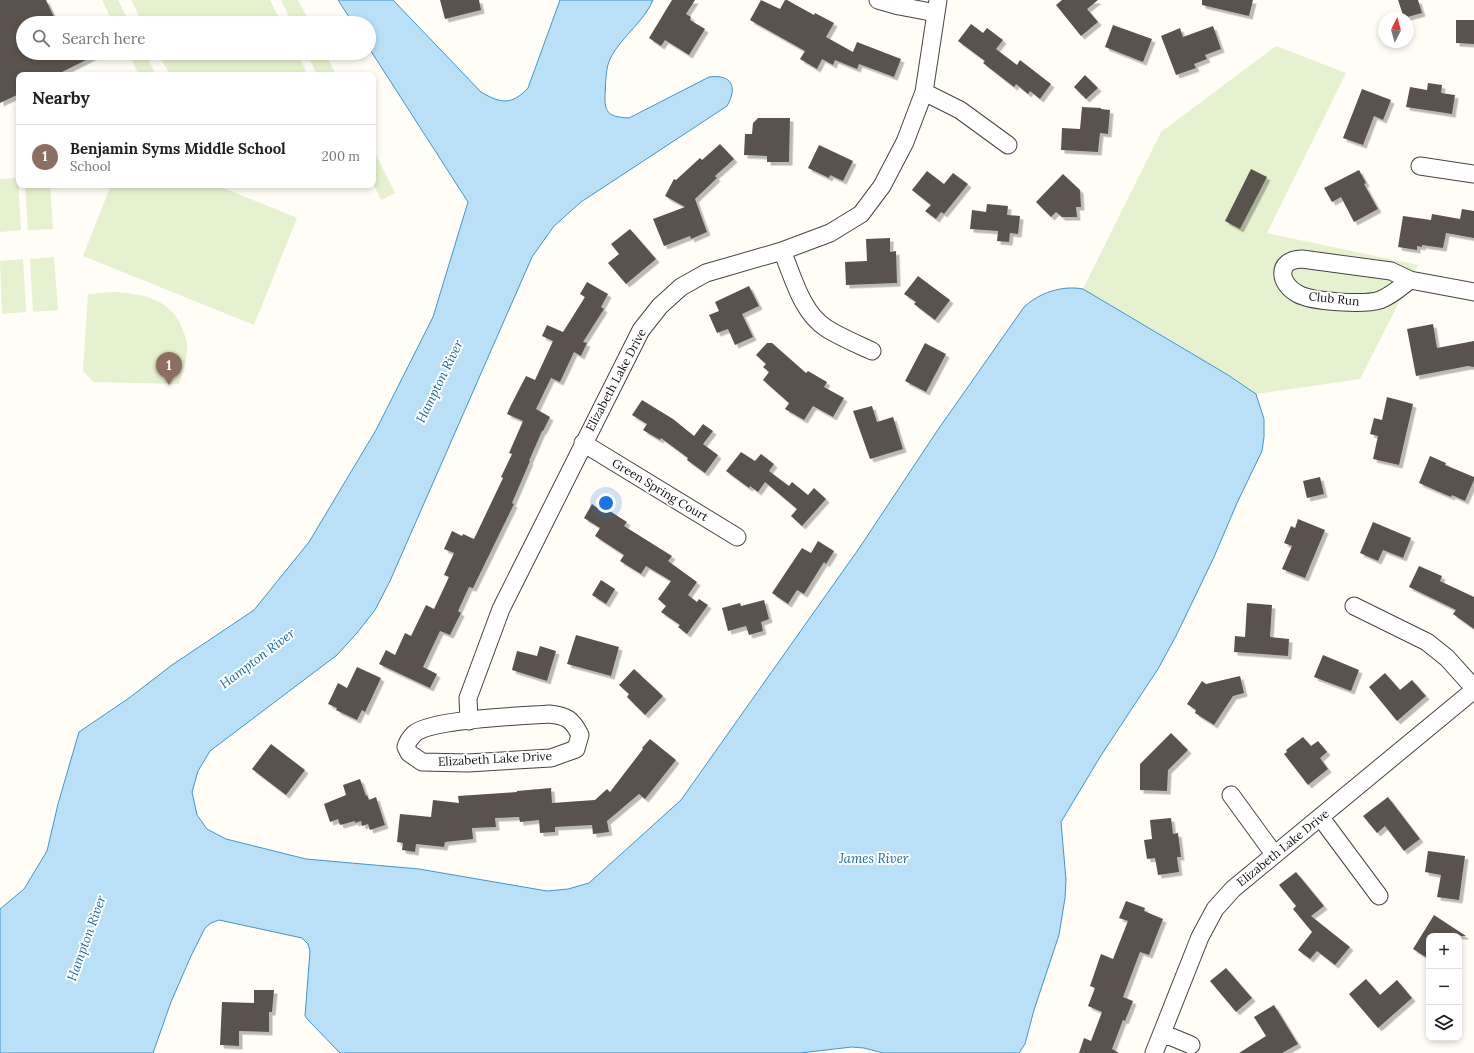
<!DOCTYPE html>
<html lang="en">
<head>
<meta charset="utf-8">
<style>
  :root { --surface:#fff; --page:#f6f6f6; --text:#202124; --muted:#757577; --line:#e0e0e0; --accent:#c4262e }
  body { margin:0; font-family:Lora,serif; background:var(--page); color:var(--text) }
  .controls { position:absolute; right:12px; bottom:12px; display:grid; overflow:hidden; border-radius:8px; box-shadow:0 2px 6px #0003 }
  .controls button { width:36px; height:36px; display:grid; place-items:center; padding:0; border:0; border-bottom:1px solid var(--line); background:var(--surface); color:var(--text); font:20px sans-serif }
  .compass { position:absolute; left:1378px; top:12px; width:36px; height:36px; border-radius:50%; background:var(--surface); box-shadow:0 2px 6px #0003; rotate:6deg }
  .you { position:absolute; left:606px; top:503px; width:14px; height:14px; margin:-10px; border:3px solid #fff; border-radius:50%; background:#1a73e8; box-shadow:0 0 0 6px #1a73e833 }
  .badge { display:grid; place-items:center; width:26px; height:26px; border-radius:50%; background:var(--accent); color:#fff; font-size:13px; font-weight:700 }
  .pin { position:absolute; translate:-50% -33px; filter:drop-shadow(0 1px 2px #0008) }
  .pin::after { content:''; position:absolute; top:21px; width:14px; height:12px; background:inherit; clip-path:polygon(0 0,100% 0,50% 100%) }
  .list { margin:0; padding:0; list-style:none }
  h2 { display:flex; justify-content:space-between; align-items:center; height:52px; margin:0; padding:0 16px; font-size:17px }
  h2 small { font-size:13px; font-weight:400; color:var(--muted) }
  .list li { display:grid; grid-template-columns:26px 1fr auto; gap:12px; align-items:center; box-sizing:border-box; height:64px; padding:0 16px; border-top:1px solid var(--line) }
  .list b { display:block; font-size:15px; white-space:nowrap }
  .list p { margin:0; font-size:13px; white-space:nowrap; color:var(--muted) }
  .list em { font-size:13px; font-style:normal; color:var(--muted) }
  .icon { flex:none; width:22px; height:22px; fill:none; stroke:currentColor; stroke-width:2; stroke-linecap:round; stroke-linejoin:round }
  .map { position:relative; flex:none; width:1474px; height:1053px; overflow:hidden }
  .search { position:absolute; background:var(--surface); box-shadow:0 2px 6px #0003; left:16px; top:16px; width:360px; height:44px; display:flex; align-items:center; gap:10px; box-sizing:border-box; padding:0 14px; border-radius:22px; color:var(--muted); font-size:15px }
  .panel { position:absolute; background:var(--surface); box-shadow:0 2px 6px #0003; left:16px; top:72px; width:360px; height:116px; border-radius:8px }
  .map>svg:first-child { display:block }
  .pitch { fill:#e6f2cf }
  .water { fill:#b9e0f7; stroke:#3f96cf }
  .building { fill:#5a524d; filter:url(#shadow) }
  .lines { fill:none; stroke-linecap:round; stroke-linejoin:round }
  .street-casing { stroke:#444; stroke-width:19 }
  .street { stroke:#fff; stroke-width:17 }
  .labels { text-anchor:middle; stroke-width:4; stroke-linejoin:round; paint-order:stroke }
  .street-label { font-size:12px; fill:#111; stroke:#fff }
  .water-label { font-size:13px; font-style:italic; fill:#1768a6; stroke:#fff }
</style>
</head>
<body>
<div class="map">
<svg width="1474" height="1053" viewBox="0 0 1474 1053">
  <defs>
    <filter id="shadow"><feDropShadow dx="3.5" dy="3.5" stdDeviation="0" flood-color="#0004"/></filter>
  </defs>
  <rect width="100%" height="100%" fill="#fffdf5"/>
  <path class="pitch" d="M102,0H118L130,23H113Z
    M131,0H270L282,23H143Z
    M281,0H298L310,23H292Z
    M1276,46L1346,73L1267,233L1418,265L1360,379L1256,394L1228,375L1083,289L1161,132Z
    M128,53H145L156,75H139Z
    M158,53H297L306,71L298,75H170Z
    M307,53H325L336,75H317Z
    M373,149L395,193L381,200L373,183Z
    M18,178L21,230L0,232V179Z
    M25,185H50L53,229L28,230Z
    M111,185H216L297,218L254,325L83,256Z
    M54,257L58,310L33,312L30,259Z
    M23,259L26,312L2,314L0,261Z
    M112,292C142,293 174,299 184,333C185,336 187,341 187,344C188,358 183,371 179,384L93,382L83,371L88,294Z"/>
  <path class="water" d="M338,0H393L481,92C501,104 512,105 528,88L560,0H653C644,22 622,36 611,57C605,68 606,83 605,96C604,115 612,117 629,118L709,77C732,74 738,87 727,106L581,202L554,226L532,257L390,581L375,610L357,633L337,655L210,751L198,771L192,792L197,815L207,829L226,839L306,859L419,869L547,891L568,889L589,883L681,800L860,547L937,431L1024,307C1039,293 1062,285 1083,289L1228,375L1256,394L1264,419V437L1262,451L1237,503L1214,557L1176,636L1158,669L1100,757L1061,822L1066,880L1065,898L1059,935L1034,1010L1025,1044L1019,1053H883L864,1048L852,1047L800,1053H340L308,1020L305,1016L310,951L308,944L302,938L219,920L211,923L205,928L191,956L171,1002L153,1053H0V909L24,889L47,851L58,804L79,732L129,698L172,665L254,610L309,542L376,430L433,317L468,202L369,48V23H353Z"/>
  <path class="building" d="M0,0H46L57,23H23V53H100L56,75H19V94L0,103Z
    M440,0H479L481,10L445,19Z
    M672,0H695L686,14L691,17L690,20L705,29L689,55L665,40L661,46L649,38Z
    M761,0L780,9L785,0H787L814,15L815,13L834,23L826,37L853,52L857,42L901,59L894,77L859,64L857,69L835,60L833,65L822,59L817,69L800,59L805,51L750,20Z
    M1062,0H1098L1087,9L1098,22L1081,36L1056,5Z
    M1202,0H1253L1249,16L1202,5Z
    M1398,0H1418L1422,13L1404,18Z
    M1456,20H1474V44L1456,43Z
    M971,24L983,33L987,28L1003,40L996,49L1017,65L1020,60L1051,84L1040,99L1030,91L1028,94L1016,84L1014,87L983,63L985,61L958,41Z
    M1113,25L1152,39L1143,62L1105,47Z
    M1213,26L1221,49L1205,55L1207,59L1194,64L1196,68L1176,75L1161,36L1180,28L1183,37Z
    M1085,75L1098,88L1086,99L1074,87Z
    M1428,83L1442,85L1441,93L1455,95L1452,114L1406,107L1410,87L1427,90Z
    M1362,89L1391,100L1383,120L1374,116L1363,145L1343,138Z
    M1082,107L1101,108V109L1110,110L1108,134L1100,133L1098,152L1061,150L1062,128L1080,129Z
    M758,118H790L789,162H767V156L744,155L745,134H752L753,123Z
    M720,144L734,159L715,176L717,178L695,199L707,232L691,239L690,236L664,246L653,219L685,207L665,196L674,179L676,180L700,158L702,160Z
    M819,145L853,161L843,181L830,175L829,178L808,168Z
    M1251,169L1267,177L1240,229L1225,221Z
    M1359,170L1366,183L1364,184L1378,209L1354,222L1341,197L1332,202L1324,188Z
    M927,171L944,184L953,173L968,184L944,214L941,212L936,219L925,211L931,205L912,190Z
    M1063,174L1080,190L1081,207H1076L1077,217H1062L1056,212L1051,217L1036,202Z
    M987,204L1008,206L1007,215L1020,216L1018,234L1010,233L1009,242L997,241L998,231L970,229L972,210L986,212Z
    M1462,209L1474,211V238L1446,233L1443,248L1422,245V247L1417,246V250L1398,247L1403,216L1431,220L1432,214L1460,219Z
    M630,229L656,259L626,284L608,263L619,254L611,244Z
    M890,238V252L896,251L897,283L846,285L845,262L867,261L866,239Z
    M918,276L950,300L935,320L914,304L916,302L904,294Z
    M587,282L608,294L601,307L604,309L583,342L587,343L581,356L574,352L560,382L551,378L536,409L550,417L543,431H542L529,461H530L512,503L514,504L473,588L469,587L458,611L461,613L450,635L440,631L423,667L437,674L430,688L379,664L386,650L395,655L405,633L411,636L426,605L434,609L449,577L444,575L454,553L444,549L452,531L462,536L463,534L474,539L503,478L501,477L512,454L509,453L523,421L507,414L511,405L526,376L535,380L553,341L542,336L547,325L563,332L585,297L580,294Z
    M749,286L759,306L742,314L753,337L735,345L728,329L717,333L709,315L719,311L715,302Z
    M1433,324L1437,348L1474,341V367L1468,366L1416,376L1407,329Z
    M767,343H772L806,373L808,371L827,382L824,387L844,398L833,417L813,406L804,420L785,409L789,403L763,380L769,372L763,367L766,364L756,355Z
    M925,343L946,354L926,392L905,381Z
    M1387,397L1413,404L1399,465L1373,459L1378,436L1370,434L1374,418L1382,420Z
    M642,400L673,419L694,436L703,424L713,431L703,444L718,455L705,473L687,460L688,458L661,438L660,440L643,430L647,424L632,415Z
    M872,406L877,422L893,417L903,449L870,459L853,411Z
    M741,452L755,461L761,454L774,464L769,471L789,486L792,482L808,495L814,488L826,499L802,526L791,516L797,509L765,482L758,492L750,486L749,488L726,471Z
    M1430,456L1446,463L1445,465L1474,477V480L1465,501L1452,495L1451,497L1419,483Z
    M1320,477L1324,494L1307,498L1303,481Z
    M592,504L603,512L605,508L627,522L624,526L672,556L668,561L697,582L688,595L697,602L699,599L708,605L687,634L678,627L680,625L661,612L666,606L658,599L671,581L646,566L641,574L620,561L624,555L595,536L600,528L584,518Z
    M1298,519L1325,530L1305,578L1282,569L1292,546L1284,543L1291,526L1295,528Z
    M1373,522L1411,538L1403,558L1383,550L1378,561L1360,553Z
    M818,541L834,551L826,564L824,562L804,594L797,590L788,604L772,593L802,548L811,553Z
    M1419,566L1442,576L1440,581L1474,597V629L1453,614L1456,610L1409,587Z
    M601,580L615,589L606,604L592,595Z
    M764,600L769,619L761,622L763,631L749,635L746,626L728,631L722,608L740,603L741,606Z
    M1247,603L1272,605L1270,637L1289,639L1288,656L1234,652L1235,636L1245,637Z
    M576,635L619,647L611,676L567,664Z
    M540,646L556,651L547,681L512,670L517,651L537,656Z
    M1323,655L1359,670L1351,691L1314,677Z
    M357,667L381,678L365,712L362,710L357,720L336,710L337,708L328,704L338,683L347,688Z
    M634,669L663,696L645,715L627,697L629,694L619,685Z
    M1385,673L1400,690L1412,680L1426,696L1397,721L1369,687Z
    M1240,676L1244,693L1233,696L1214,725L1195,713L1196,710L1187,704L1202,681L1206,684Z
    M1171,733L1188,750L1168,770L1167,791L1140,790V764Z
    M1303,737L1311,746L1318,741L1327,752L1320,758L1328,769L1308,785L1284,754L1287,752L1286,750Z
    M650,739L676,760L645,799L639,794L607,821L609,832L593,834L592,825L555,827V832L540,833L539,820L520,822L519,817L495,818L496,827L472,828L473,839L445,842L444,847L416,844L415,852L402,850L403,843L397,842L400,814L431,817L433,800L459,803L458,796L517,792V791L551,788L552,803L595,800L607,789L610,792L643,749L642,748Z
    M271,744L305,770L286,795L252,769Z
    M360,779L366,796L367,795L369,800L376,797L385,825L370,830L368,824L362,826L361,821L355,823V821L340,825L338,819L330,822L324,804L346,795L343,785Z
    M1388,797L1420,839L1404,851L1385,826L1377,833L1363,816Z
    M1171,818L1173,834L1178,833L1181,857H1177L1179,872L1158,875L1155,858L1147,859L1144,840L1152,839L1150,820Z
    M1428,851L1465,856L1459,900L1437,897L1441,875L1425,872Z
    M1296,872L1324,906L1311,916L1350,947L1335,965L1317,951L1310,959L1298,950L1312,932L1293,909L1296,906L1279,885Z
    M1126,901L1145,908L1144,911L1163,919L1149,955L1140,952L1123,997L1133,1001L1125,1021L1123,1020L1112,1049L1119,1053H1079L1084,1038L1091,1041L1102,1012L1088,1006L1095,988L1090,986L1101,954L1113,959L1128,921L1119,918Z
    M1434,915L1466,936H1429V959L1413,949Z
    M1226,968L1252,998L1236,1012L1210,981Z
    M1366,979L1380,995L1397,980L1412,998L1378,1028L1349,994Z
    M254,990H274L272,1012H269V1032L239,1031V1046L220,1045L222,1002L254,1003Z
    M1274,1005L1298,1044L1282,1053H1239L1266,1036L1254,1017Z"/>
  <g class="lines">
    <defs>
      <path id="street" d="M878,0L899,6L936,13
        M924,92L960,110L1008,145
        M1420,166L1474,174
        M782,251C793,276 801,312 826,328C840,337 857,344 872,351
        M1410,280C1401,287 1391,296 1380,300C1364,305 1313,302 1298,294C1279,284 1275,260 1302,259L1391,271L1410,280L1474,292
        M583,443L737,537
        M1354,606L1427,642L1447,658L1474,688
        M549,714C567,716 572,719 580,735L576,749L551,758L468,763L422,762L409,753L406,747C407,743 410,738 414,734C430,719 523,716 549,714Z
        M469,721L468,698L501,609L641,330L660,306L681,287L706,273L782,251L830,233L861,214L882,186L905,142L924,92L938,0
        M1231,795L1274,854
        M1321,818L1379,896
        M1162,1033L1191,1045
        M1154,1053L1200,937L1215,909L1233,889L1474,690"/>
    </defs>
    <use href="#street" class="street-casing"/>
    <use href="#street" class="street"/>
  </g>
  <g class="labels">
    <g class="street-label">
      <text transform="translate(1334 299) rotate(6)" y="4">Club Run</text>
      <text transform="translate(616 380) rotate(-62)" y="4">Elizabeth Lake Drive</text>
      <text transform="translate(660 490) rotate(31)" y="4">Green Spring Court</text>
      <text transform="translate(495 759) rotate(-3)" y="4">Elizabeth Lake Drive</text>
      <text transform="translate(1283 848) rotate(-39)" y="4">Elizabeth Lake Drive</text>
    </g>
    <g class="water-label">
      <text transform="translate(439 381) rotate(-64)" y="5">Hampton River</text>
      <text transform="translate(257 658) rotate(-37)" y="5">Hampton River</text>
      <text x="874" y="863">James River</text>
      <text transform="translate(86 938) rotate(-70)" y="5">Hampton River</text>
    </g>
  </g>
</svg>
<div class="controls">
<button>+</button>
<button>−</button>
<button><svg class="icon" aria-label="layers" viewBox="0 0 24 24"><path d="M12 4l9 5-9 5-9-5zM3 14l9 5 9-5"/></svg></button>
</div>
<svg class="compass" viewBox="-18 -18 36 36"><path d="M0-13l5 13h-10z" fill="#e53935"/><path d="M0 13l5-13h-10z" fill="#757577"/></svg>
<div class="you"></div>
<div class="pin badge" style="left:169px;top:385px;background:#8d6e63">1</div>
<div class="search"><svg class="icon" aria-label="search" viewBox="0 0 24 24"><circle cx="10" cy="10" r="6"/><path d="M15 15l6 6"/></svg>Search here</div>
<section class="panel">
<h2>Nearby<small></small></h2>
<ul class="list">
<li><span class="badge" style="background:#8d6e63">1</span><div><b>Benjamin Syms Middle School</b><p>School</p></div><em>200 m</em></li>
</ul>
</section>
</div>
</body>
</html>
